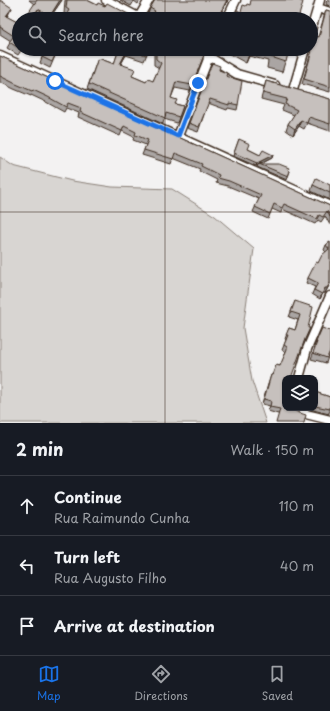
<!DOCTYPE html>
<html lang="en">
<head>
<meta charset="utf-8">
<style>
  :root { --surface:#171b24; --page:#20242c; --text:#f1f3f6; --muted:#9ea1a6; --line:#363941; --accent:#1a73e8 }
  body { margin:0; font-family:"Playpen Sans",sans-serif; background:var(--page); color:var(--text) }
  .controls { position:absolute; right:12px; bottom:12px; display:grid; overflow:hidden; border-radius:8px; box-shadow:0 1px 3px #0004 }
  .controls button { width:36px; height:36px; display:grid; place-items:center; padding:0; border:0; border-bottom:1px solid var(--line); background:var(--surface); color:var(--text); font:20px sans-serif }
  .stop { position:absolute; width:12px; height:12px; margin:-9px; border:3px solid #1a73e8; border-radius:50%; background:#fff }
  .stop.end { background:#1a73e8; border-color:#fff; box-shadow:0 1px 4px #0008 }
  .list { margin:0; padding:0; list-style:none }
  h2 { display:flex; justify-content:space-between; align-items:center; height:52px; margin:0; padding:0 16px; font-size:17px }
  h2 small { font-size:13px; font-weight:400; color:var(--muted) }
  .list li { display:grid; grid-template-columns:26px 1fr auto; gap:12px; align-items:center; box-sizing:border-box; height:60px; padding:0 16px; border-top:1px solid var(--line) }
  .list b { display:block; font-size:15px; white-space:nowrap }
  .list p { margin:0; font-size:13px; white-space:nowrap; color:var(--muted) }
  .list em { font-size:13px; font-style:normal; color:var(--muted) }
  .icon { flex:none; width:22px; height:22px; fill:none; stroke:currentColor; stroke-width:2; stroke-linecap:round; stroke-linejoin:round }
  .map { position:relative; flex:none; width:330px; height:423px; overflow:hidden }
  .search { position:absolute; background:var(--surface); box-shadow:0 1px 3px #0004; left:12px; right:12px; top:12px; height:44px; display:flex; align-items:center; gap:10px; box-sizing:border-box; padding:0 14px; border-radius:22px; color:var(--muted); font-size:15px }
  .sheet { height:232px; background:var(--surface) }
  nav { display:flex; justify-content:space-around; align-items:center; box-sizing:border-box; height:56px; border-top:1px solid var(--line); background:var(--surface); font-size:11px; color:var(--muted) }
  nav a { display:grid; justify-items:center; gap:2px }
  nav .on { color:var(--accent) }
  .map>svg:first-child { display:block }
  .green { fill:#d8d5d2; stroke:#8a8078 }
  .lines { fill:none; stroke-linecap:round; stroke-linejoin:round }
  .street-casing { stroke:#3b2a1e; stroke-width:11 }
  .street { stroke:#fff; stroke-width:8 }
  .wall { fill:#aaa5a3; stroke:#3b2a1e }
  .shaded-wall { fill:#8b8684; stroke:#3b2a1e }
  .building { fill:#c6c0bd; stroke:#3b2a1e }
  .route { stroke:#1a73e8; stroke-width:5 }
  .grid { fill:none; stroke:#3b2a1e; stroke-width:1; stroke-opacity:0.55 }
</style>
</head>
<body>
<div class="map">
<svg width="330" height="423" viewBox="0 0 330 423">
  <rect width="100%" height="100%" fill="#f3f2f2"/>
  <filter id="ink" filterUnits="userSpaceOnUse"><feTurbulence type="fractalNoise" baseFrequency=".025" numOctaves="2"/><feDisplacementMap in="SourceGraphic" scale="8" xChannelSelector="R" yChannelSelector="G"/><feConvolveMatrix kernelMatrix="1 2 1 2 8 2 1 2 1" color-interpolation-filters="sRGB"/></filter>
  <g filter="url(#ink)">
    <path class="green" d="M0,157L13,166L72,181L112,187L172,189L215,216L254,249L243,328L252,381L266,423H0Z"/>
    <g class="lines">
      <defs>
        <path id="street" d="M106,0L142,19
          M318,8L330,12
          M139,17L149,0
          M227,19L236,0
          M311,30L320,0
          M196,49L237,74L275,85
          M0,56L330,206
          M293,90L305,49
          M178,136L212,49
          M299,378L307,349L330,296
          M292,408L298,412L330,420"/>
      </defs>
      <use href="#street" class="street-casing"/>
      <use href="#street" class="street"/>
    </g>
    <path class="wall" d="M0,0L9,13L7,17L19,23V49H22L18,55L7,48L11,41L0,34Z
      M29,0H62L49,19H43L36,14L34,4Z
      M65,0H87L97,5L105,6L132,16L66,15L64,14Z
      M120,0H140L138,4L134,1L131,6Z
      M228,0L218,19H154L152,18L153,16L148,14L150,8Z
      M327,0H330V6L327,5L326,3Z
      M326,10L330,11V92L302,84L314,41L316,36L318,37Z
      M58,49L50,68L40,63L42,57Z
      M119,49H149L144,61L126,55L121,64L132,76L146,82L153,81L159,68L154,65V49H189L204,55L190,91L175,88L171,98L175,104L183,106L177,123L164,119L163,124L87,89L98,58L114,64Z
      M225,49H289L282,72L267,68L268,61L249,56L246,63L224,51Z
      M0,56L330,206V225L325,216L321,222L318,220L315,224L282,209L281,213L272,209L268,219L253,212L259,199L228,186L216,183L217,180L199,171L200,169L173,158L171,164L142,155L146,145L133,140L134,137L122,131L120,136L78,117L79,113L66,108L64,112L46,102L31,95V96L14,89L0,82Z
      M212,63L219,70L226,76L238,105L237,110L228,108L227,110L208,103L198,132L187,128Z
      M266,81L330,99V131L307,123L304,129L299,126L293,135L286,130L288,124L294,115L282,110L284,105L261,99Z
      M239,139L248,149L260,155H273L272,158L261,164L290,171L287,180L257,167L258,165L256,166L233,156Z
      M313,185H330V200L311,191Z
      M330,242V284L325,293H323L320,299L312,294L315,287L306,283L308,278L326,252L324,250L326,245Z
      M295,301L308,328V333L285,378V408L278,414L268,411L270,406L262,404L271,375H272L276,365L280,366L286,353V352L282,350L286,340L285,339L289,328L295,330L298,320L289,317Z
      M316,342L330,351L326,363L311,359L315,348L314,347Z
      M315,392L330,397V412H329V414L305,408H315Z"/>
    <path class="shaded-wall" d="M60,0H62L49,19L50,16Z
      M227,0H228L218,19H217Z
      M12,8L9,13L4,22L6,16Z
      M38,9L34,19H32Z
      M128,49L126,55L118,69L120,64Z
      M251,49H252L246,63Z
      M301,120L299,126L293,135L295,129Z
      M273,155L272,158L260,164H259L258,165L256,166L257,163Z
      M330,283V284L325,293H323L320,299L325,288Z"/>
    <path class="building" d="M0,0L12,8L6,16L19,23V48L9,42L14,36L0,27Z
      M37,0H60L50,16L38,9L32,19H24Z
      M67,0H87L97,5L98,3L105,6L107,3L132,16L137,19H64L69,10L66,8Z
      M155,0H227L217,19H165L154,12L155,11L150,8Z
      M251,0H298L303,2L298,19H232L237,10L241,12L243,5L246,6L247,4L250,5Z
      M326,10L330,11V87L304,79L316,36L319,37Z
      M47,49H58L52,62L42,57Z
      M119,49H149L146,55L128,49L120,64L135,69L132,76L146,82L148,79L153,81L161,63L156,59V49H189L204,55L192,85L176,82L171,98L177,100L175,104L183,106L179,117L166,113L165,118L89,84L98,58L114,64Z
      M245,49H251L250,52Z
      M267,49H289L286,62L271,57L272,50Z
      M0,56L330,206V217L327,211L323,217L319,215L317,219L284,204L282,208L274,204L270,214L255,207L261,195L229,181L218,178L219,175L201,166L202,164L175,153L173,159L144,150L148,140L135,135L136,132L124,126L122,131L80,112L81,108L68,103L66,107L48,97L33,90L32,91L16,84L0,76Z
      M212,63L220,66L219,70L227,73L226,76L242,81L238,105L229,103V105L210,99L199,127L189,123Z
      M266,81L330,99V124L309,117L307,123L301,120L295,129L288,124L297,110L285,104L287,99L263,93Z
      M239,139L250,144L248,149L260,155L263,150L273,155L257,163L234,153Z
      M259,164H279L289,168L288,170L290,171L288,176Z
      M316,178L330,185V193L313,185Z
      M330,242V283L327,288H325L322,294L314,290L318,283L308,278L316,262L318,263L322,255L329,249L326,245Z
      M295,301L313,307L308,328H310L305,339L291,378H285V408H291L297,412L306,415L304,423H276L280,409L270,407L271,401L264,399L271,375H273L276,365L280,366L287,349V347L284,345L288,335H286L289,328L295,330L300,315L291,312Z
      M322,328L330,331V351L327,358L313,353L317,342H316Z
      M315,392L330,397V409L315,406Z"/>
  </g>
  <g class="lines" filter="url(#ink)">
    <path class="route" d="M55,81L178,136L198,83"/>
  </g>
  <path class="grid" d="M165,0V19M165,49V423M0,212H330"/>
</svg>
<div class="controls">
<button><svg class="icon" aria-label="layers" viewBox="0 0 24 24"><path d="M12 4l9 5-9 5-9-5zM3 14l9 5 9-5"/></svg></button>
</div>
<div class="stop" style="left:55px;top:81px"></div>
<div class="stop end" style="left:198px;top:83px"></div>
<div class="search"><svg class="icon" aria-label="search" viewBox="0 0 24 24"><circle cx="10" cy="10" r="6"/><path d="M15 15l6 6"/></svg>Search here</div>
</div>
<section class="sheet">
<h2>2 min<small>Walk · 150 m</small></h2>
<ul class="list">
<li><svg class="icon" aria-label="ahead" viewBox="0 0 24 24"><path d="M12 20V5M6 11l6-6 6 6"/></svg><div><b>Continue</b><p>Rua Raimundo Cunha</p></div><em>110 m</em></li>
<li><svg class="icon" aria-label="left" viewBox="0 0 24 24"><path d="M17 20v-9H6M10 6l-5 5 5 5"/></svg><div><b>Turn left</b><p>Rua Augusto Filho</p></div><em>40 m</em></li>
<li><svg class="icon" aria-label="arrive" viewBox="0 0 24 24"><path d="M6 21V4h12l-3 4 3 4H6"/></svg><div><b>Arrive at destination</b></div></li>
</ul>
</section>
<nav>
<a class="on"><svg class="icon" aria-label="map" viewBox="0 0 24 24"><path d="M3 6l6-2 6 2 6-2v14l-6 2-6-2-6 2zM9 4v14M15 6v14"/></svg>Map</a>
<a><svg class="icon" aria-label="directions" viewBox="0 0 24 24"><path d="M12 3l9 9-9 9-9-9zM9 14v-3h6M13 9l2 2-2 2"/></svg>Directions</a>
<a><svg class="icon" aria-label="saved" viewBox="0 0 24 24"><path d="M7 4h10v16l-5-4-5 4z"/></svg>Saved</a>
</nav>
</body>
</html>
